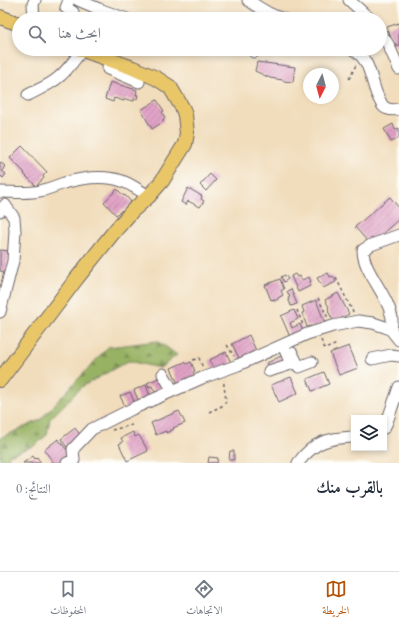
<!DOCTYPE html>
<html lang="ar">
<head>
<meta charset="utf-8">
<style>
  :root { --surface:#fff; --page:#f2f2f3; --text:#1f2937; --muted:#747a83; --line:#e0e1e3; --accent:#b45309 }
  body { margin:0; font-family:"EB Garamond",Amiri,serif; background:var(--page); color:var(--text); direction:rtl }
  .controls { position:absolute; right:12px; bottom:12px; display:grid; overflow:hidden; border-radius:0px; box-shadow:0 2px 6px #0003 }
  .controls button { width:36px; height:36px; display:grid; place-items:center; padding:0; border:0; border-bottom:1px solid var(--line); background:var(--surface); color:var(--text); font:20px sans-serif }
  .compass { position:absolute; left:303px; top:68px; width:36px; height:36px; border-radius:50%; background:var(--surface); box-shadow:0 2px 6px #0003; rotate:186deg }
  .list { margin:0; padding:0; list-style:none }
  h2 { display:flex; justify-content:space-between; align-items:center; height:52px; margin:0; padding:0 16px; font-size:17px }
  h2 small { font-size:13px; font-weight:400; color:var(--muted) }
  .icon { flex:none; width:22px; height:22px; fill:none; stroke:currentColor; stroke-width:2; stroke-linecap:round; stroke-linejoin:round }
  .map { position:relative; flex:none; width:399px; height:463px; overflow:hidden; direction:ltr }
  .search { position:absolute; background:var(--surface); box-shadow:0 2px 6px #0003; left:12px; right:12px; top:12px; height:44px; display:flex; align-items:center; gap:10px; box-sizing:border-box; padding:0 14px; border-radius:22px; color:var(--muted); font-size:15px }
  .sheet { height:108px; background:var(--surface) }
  nav { display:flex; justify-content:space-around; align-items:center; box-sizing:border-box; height:56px; border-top:1px solid var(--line); background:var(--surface); font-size:11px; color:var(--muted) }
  nav a { display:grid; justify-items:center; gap:2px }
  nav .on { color:var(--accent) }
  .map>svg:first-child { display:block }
  .forest { fill:url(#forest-firs); stroke:#5d6a50 }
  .building { fill:url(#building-hatch) }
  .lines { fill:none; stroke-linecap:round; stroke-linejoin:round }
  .minor-casing { stroke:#6a6368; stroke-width:13 }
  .major-casing { stroke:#6a6368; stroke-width:16 }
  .path { stroke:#6a6368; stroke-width:1.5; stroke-dasharray:3 3; stroke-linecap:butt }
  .minor { stroke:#fff; stroke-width:11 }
  .major { stroke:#e9c769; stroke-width:14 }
</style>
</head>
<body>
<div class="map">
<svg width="399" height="463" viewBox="0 0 399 463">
  <defs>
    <pattern id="forest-firs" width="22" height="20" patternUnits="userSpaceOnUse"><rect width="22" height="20" fill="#98b264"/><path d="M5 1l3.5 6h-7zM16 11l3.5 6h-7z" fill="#7c9054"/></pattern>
    <pattern id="building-hatch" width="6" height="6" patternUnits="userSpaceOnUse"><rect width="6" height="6" fill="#e0a0c5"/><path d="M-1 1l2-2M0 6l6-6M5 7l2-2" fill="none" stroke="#b582a1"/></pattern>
  </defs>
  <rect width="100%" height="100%" fill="#fdfcf7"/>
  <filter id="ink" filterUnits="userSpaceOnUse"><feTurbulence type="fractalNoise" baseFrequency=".025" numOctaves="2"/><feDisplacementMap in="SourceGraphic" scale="8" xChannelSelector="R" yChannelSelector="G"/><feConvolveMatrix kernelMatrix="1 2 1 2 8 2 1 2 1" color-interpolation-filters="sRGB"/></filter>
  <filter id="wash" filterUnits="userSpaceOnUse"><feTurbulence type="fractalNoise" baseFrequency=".012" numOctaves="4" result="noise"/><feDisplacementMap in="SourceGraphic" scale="16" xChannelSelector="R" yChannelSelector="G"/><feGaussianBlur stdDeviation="0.9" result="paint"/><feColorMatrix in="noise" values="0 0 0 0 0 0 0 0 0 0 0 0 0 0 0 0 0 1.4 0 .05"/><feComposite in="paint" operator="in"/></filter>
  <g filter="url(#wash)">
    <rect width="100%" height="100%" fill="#f1ddbc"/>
    <path class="forest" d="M158,341L177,355L160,368L128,361L83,386L50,419L47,435L34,446L9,455L7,463H0V438L40,420L108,347Z"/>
    <g id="blocks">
      <path class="building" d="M62,15L73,19H61Z
        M399,23V46L397,47L395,43L392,44L390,39L391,38L387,27Z
        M257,62L295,67L293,82L283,81V80L270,78L255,71Z
        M110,82L137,90L136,95H138L137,99L135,98L134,101L125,99L124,101L114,98L113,102L105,99Z
        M157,100L164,111L162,112L165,118L163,119L164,121L152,129L141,110Z
        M393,124L395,130L399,128V138L391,142L384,129Z
        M22,146L47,172L43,176L44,178L36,186L24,174L25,173L10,158Z
        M0,162L5,166L2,171L6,174L3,178L1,176L0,178Z
        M210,174L216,180L206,191L200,185Z
        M188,188L202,196L201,199L204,201L200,207L188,201L186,205L181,202Z
        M117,189L124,196L125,195L132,203L123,211L122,210L116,215L104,202Z
        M390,197L399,208V219L374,241L372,238L368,242L355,227Z
        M0,250L9,251L6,272L0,271Z
        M328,273L330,277L333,276L336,282L323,288L317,278Z
        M295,274L297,277L300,276L302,280L309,277L311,282L309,283L310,286L298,292L291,276Z
        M285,275L288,279L284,282L281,277Z
        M280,279L284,289L281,291L283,295L278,298V299L274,301V299L271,300L265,285Z
        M291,289L297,304L291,306L288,298L290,297L287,291Z
        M338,293L349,314L334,322L328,311L329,310L328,308L329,307L325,300Z
        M316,300L325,323L312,328L311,326L307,327L302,313L304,312L302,306Z
        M294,310L298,319L290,323L292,328L300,324L303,331L290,337L281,316Z
        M249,335L258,355L241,362L232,344Z
        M349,346L358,368L339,375L330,353Z
        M226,352L232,365L215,373L209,360Z
        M281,356L285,363L270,369L267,363Z
        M185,362L186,364L191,362L195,371L193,372L196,378L179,386L171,368Z
        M324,372L329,384L312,391L307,379Z
        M161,377L168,390L156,394L152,386L149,387L147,383Z
        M291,377L298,393L279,402L271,385Z
        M146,385L150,396L139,402L134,390Z
        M130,392L135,404L126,408L120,396Z
        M179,411L185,423L173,428L174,429L166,433V431L156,435L151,423Z
        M75,428L81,436L69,450L61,439Z
        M133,432L135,437L139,435L148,451L127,461L119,444L123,442L121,438Z
        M58,439L71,455L68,458L67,456L62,461L63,462L62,463H54L44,450Z
        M230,451H234V460H229Z
        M33,456L35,459L37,457L41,463H23Z
        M209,457L218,458L217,463H208Z"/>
    </g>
  </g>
  <g filter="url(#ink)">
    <use href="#blocks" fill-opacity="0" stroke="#6a6368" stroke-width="1"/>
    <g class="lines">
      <defs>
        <path id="minor" d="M69,0L66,8L73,12
          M78,0L99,9L127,19
          M248,0C259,8 271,16 284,19
          M349,0L370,19
          M34,19L33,4L35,0
          M380,32L388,44L399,69
          M254,49V52
          M352,49C372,59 370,82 379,99C381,102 382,106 384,107C388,110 394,110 399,109
          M109,59L108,69L139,82
          M28,95C39,89 50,85 59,77C68,70 75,59 82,50
          M0,192C13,192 28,194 40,191C48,189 56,186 64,183C82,178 104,175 122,181C131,184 140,191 149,196
          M0,211L5,205L14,218L15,231L13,261L0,312
          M391,330C392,325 393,319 391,314C386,292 363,271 363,250L371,245L399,235
          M292,353L299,367L312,362
          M372,359L391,355L399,356
          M269,371L291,364L283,345
          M163,374L173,391
          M384,428L387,422L399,387
          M67,463L74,460L73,449L92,429L132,409L202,378L238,365L307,334L333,326L358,321L373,323L385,327L391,330L399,340
          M298,463C314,441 329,438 354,437"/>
        <path id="major" d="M0,17L19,24
          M0,380L77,278L113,233L132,211L149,196L162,181L185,144L187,133L185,115L183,109L170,87L156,78L133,68L80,49"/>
      </defs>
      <use href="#minor" class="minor-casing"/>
      <use href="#major" class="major-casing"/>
      <path class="path" d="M349,79L356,65
        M336,278L353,312
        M318,298L328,318
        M297,310L303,325
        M321,340L325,349L337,344
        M227,345L234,356
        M193,360L199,358L203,368
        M209,412L220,407L225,404C227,396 223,388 224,380
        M112,430L132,425"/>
      <use href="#minor" class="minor"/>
      <use href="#major" class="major"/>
    </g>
  </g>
</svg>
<div class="controls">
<button><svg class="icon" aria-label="layers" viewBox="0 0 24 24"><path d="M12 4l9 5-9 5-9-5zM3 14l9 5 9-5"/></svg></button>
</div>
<svg class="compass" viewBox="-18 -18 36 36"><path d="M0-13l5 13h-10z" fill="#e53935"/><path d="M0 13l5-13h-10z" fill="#747a83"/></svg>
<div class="search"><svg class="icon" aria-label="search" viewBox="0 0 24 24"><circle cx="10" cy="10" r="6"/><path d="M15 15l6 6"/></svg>ابحث هنا</div>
</div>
<section class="sheet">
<h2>بالقرب منك<small>النتائج: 0</small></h2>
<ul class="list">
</ul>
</section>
<nav>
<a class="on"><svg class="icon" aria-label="map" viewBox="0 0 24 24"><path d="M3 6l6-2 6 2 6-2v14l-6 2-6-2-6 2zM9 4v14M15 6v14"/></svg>الخريطة</a>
<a><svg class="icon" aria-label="directions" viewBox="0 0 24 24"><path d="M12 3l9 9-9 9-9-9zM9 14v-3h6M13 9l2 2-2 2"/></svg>الاتجاهات</a>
<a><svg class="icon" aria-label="saved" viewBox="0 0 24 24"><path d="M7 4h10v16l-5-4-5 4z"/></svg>المحفوظات</a>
</nav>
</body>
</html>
